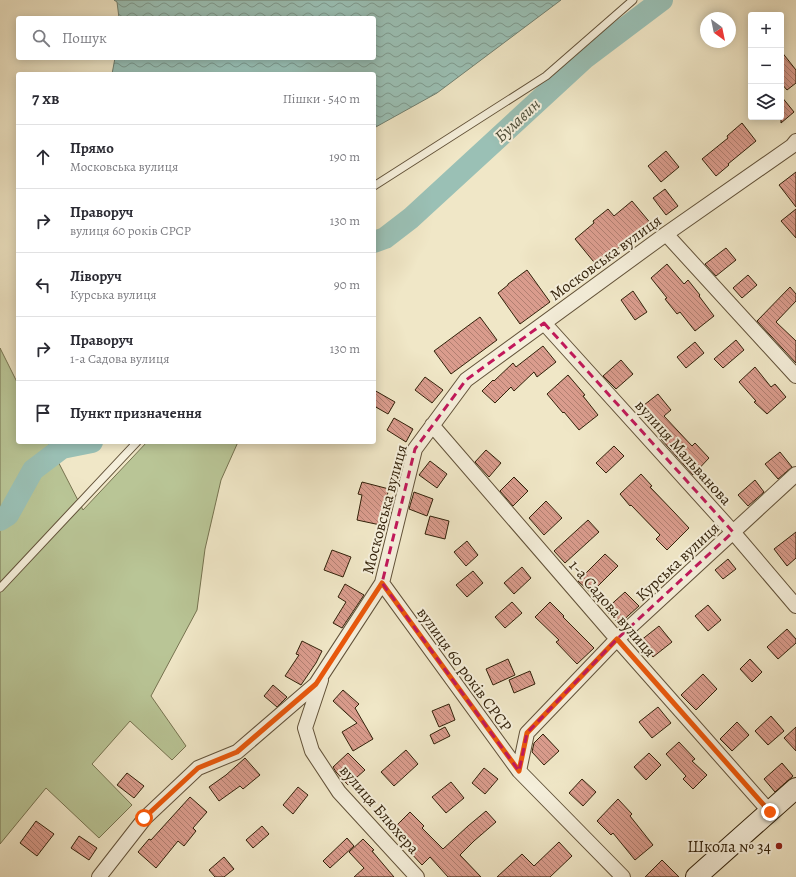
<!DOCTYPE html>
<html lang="uk">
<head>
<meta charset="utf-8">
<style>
  :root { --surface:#fff; --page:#f7f7f7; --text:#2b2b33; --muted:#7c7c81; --line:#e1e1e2 }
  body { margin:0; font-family:Alegreya,serif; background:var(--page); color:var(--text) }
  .controls { position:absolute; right:12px; top:12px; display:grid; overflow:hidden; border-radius:4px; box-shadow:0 2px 10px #0003 }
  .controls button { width:36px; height:36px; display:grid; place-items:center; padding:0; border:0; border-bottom:1px solid var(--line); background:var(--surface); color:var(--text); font:20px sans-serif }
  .compass { position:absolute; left:700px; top:12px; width:36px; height:36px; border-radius:50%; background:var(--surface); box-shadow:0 2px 10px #0003; rotate:147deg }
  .stop { position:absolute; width:12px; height:12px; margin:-9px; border:3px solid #ea580c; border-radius:50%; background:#fff }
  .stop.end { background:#ea580c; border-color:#fff; box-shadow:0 1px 4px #0008 }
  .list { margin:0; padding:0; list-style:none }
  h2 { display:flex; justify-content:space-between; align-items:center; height:52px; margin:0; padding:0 16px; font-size:17px }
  h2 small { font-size:13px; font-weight:400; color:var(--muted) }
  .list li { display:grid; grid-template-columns:26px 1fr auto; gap:12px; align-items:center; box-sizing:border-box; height:64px; padding:0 16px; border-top:1px solid var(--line) }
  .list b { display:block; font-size:15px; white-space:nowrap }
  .list p { margin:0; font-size:13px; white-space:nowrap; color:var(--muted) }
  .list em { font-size:13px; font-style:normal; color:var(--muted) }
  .icon { flex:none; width:22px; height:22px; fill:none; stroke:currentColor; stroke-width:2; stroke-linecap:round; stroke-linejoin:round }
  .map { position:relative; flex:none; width:796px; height:877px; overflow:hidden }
  .search { position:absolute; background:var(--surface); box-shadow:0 2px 10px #0003; left:16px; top:16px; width:360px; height:44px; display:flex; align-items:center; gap:10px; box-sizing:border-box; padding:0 14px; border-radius:4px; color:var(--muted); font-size:15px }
  .panel { position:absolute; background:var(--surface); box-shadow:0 2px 10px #0003; left:16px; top:72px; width:360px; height:372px; border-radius:4px }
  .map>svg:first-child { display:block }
  .green { fill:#b9c596; stroke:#767350 }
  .water { fill:url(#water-waves); stroke:#708071 }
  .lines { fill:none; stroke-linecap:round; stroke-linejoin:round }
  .river { stroke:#9ac0b5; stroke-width:22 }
  .building { fill:url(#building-back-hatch); stroke:#32210a }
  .lane-casing { stroke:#625239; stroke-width:9 }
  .street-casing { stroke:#625239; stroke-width:16 }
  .secondary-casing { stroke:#32210a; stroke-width:22 }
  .lane { stroke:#f5efdb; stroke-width:7 }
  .street { stroke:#f5efdb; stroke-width:14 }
  .secondary { stroke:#f5efdb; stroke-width:20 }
  .route { stroke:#ea580c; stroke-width:5 }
  .marked { fill:none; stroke:#c2185b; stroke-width:3; stroke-dasharray:8 5; stroke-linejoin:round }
  .poi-dot { fill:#8f2418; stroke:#f5efdb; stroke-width:1.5 }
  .labels { text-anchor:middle; stroke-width:4; stroke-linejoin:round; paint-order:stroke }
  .street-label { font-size:16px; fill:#32210a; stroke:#f5efdb }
  .poi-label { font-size:16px; fill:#32210a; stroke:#f5efdb; text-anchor:end }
  .water-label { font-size:17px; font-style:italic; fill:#51513d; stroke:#f5efdb }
</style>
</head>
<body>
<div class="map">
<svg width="796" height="877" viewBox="0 0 796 877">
  <defs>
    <pattern id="water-waves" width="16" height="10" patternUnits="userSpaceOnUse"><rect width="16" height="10" fill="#9ac0b5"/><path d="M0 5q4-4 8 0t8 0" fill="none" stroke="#7e9c91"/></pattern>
    <pattern id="building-back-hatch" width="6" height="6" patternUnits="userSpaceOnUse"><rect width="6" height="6" fill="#da9c8d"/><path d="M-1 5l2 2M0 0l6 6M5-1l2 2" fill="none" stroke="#b17f71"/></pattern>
  </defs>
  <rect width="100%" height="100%" fill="#f0e7c7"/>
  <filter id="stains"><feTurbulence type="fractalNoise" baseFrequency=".005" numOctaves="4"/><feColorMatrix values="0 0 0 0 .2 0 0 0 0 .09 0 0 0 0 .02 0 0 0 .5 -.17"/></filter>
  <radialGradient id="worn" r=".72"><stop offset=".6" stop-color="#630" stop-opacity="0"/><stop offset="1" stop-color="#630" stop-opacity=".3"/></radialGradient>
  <path class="green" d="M0,348L18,384V442H48L83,510L147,442H238L221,480L205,549L197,610L151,696L186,746L172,760L130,721L92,764L132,805L99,838L46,788L0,844Z"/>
  <path class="water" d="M114,0H561L437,93L374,128V74H112L115,58H374V18H119L117,2Z"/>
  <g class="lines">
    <path class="river" d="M374,242L385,238L411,218L585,58L662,0
      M0,520L8,515L33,470L62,448L92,442"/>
  </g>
  <path class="building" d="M781,51L796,70V83L787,90L781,83Z
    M781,96L794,112L781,123Z
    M742,123L756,141L728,164L729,165L716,176L702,159L728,138L727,136Z
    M666,151L679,167L661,182L648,166Z
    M796,172V207L779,185Z
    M665,189L678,206L666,215L653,198Z
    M632,201L652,225L640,235L637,233L612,253L613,255L598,267L575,239L594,223L593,221L608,209L614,216Z
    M796,209V238L781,221Z
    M726,248L736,260L716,276L705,264Z
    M667,264L684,284L688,280L700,295L699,296L714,316L695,331L680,312L677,314L665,299L667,298L651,278Z
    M527,270L550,302L520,324L498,293L508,285V284Z
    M748,275L757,285L742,298L733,288Z
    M790,287L796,294V301L776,322L796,341V363L757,321Z
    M633,291L647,312L635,320L621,300Z
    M480,317L497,340L451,374L434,351Z
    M736,340L744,350L723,368L714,359Z
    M695,342L704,353L686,368L677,357Z
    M543,346L556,362L537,377L534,372L514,391L511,387L495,403L482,391L493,380L494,381L513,363L516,367Z
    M621,360L633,374L616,389L603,376Z
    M755,367L771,387L775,384L786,397L767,414L754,402L756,401L739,382Z
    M568,375L585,395L583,396L598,415L579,430L564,412L563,413L547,394Z
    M425,377L443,390L432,403L415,390Z
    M374,390L395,402L388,414L374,406Z
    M658,394L671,410L664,416L692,446L695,443L709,458L693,475L661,439L662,438L639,409Z
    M394,418L413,429L406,442L387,430Z
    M614,446L624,456L606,473L596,463Z
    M486,450L501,463L489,477L475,462Z
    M780,452L792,467L778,479L765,464Z
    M430,461L447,474L437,488L419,475Z
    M641,474L652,486L650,487L674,512L689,528L667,550L656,539L660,535L631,505L630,506L620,494Z
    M514,477L528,491L513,506L500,491Z
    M755,480L764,492L748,506L738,495Z
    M362,482L389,489L383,509L388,510L385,526L357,520L362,495L358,494Z
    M414,492L433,499L427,516L409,509Z
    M546,501L562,518L544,535L529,518Z
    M430,516L449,521L445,539L425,534Z
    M588,520L599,532L565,563L554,551Z
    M796,532V558L787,566L774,549Z
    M467,541L478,555L466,566L454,552Z
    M332,550L351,557L343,577L324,570Z
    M605,554L618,566L591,593L578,581Z
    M728,559L736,569L723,579L715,570Z
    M522,567L531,578L514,594L504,583Z
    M473,571L483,583L467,597L456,585Z
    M345,584L364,595L342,628L333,623L346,602L338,597Z
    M625,592L639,606L619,624L605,610Z
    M512,602L522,613L505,628L495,617Z
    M550,602L564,616L563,617L594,648L577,664L556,642L559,640L535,617Z
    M708,605L721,620L708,631L695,616Z
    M659,626L672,642L653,657L640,641Z
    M787,629L796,639V643L778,659L767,647Z
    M302,641L322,651L316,663L301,685L285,676L299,655L296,654Z
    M508,659L515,675L493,685L486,669Z
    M750,659L762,672L752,682L740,669Z
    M530,671L535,684L514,693L509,680Z
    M703,674L717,689L696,710L681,695Z
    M273,685L287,697L277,707L264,696Z
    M343,690L359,704L355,708L373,739L353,751L342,732L357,723L333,701Z
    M449,704L455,720L439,727L432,711Z
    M658,707L671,723L652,738L639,722Z
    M771,716L784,731L768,745L755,731Z
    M737,722L749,735L732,751L720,739Z
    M445,727L450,736L434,744L430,735Z
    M796,727V751L784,738Z
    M543,734L559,751L544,765L532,752L534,743Z
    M679,742L695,759L692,761L707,775L693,789L683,779L686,776L666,754Z
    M406,750L418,764L394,786L381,772Z
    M348,753L365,770L348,785L336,772L333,767Z
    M649,753L661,765L646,780L634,767Z
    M245,758L260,775L243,789L240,786L219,801L209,787L226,775Z
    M782,763L793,776L775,792L764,779Z
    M484,768L498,779L485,794L472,783Z
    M127,773L144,786L134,798L117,785Z
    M582,779L596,792L583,806L569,793Z
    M451,782L464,798L446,813L432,797Z
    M298,787L308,795L293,814L283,805Z
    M190,797L207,812L193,828L196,831L184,846L178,841L156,868L138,852L149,839L151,840Z
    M618,799L632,814L630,816L653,845L635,860L613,833L611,835L597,821Z
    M486,811L496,822L474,841L460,855L481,877H448L430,857L422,865L409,851L412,848L393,829L410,812L424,826L422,828L443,849L468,826Z
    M36,821L54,834L37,856L20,843Z
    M262,826L269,834L253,848L246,840Z
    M79,836L97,848L89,860L71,848Z
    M347,838L354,846L330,868L323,861Z
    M363,839L374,850L372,851L394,877H354L364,868L349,852Z
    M559,842L572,856L550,877H497L522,854L534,866Z
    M224,857L234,869L224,877H215L209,870Z
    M662,860L679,877H645Z"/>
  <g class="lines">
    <defs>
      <path id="lane" d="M374,186L546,76L633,0
        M0,588L137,442"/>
      <path id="street" d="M666,234L796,376
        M544,323L733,532L796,606
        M432,425L617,639L770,812
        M382,583L519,771L623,877
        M321,680L305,728L312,751L339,792L417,877
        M519,771L527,733L617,639L796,474
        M99,877L145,818L198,768L237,752L316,684L382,583L415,449L466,380L666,234L792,146L796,141"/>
      <path id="secondary" d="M696,877L796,788"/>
    </defs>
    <use href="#lane" class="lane-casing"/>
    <use href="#street" class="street-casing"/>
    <use href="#secondary" class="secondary-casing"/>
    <use href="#lane" class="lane"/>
    <use href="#street" class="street"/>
    <use href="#secondary" class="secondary"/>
  </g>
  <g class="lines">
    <path class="route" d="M144,818L198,768L237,752L316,684L382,583L519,771L527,733L617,639L770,812"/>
  </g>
  <path class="marked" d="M544,323L733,532L617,639L527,733L519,771L382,583L415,449L466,380Z"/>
  <circle class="poi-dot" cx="779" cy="846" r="4"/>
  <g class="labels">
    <g class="street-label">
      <text transform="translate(605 257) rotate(-36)" y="6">Московська вулиця</text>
      <text transform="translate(684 452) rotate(48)" y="6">вулиця Мальванова</text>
      <text transform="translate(384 509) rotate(-75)" y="6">Московська вулиця</text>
      <text transform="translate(677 561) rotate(-43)" y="6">Курська вулиця</text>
      <text transform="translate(613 608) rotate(49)" y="6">1-а Садова вулиця</text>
      <text transform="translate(465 669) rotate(54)" y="6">вулиця 60 років СРСР</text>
      <text transform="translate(380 809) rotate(49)" y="6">вулиця Блюхера</text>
    </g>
    <g class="poi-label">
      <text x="771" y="852">Школа № 34</text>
    </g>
    <g class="water-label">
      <text transform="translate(517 120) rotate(-43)" y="6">Булавин</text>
    </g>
  </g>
  <rect width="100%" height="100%" filter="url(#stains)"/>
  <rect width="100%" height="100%" fill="url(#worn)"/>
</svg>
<div class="controls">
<button>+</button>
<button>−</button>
<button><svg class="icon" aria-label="layers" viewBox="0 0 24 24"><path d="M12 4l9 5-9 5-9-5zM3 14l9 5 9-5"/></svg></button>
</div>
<svg class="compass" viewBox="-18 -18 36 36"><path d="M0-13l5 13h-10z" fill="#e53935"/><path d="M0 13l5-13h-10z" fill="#7c7c81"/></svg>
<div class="stop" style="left:144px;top:818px"></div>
<div class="stop end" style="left:770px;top:812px"></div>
<div class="search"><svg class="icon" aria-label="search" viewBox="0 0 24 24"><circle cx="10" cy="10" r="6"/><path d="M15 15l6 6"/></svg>Пошук</div>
<section class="panel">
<h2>7 хв<small>Пішки · 540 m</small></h2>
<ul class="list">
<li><svg class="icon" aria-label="ahead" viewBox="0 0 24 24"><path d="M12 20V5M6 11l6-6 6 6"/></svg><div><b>Прямо</b><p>Московська вулиця</p></div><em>190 m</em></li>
<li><svg class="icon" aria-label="right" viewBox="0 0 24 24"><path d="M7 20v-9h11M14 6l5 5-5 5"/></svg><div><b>Праворуч</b><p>вулиця 60 років СРСР</p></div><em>130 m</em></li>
<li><svg class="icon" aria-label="left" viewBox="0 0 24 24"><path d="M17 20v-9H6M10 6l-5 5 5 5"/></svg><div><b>Ліворуч</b><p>Курська вулиця</p></div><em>90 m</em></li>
<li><svg class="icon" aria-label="right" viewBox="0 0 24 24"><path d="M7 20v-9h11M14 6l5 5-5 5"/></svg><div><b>Праворуч</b><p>1-а Садова вулиця</p></div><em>130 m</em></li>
<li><svg class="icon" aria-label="arrive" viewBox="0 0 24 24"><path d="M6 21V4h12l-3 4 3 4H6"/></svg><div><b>Пункт призначення</b></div></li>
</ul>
</section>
</div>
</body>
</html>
